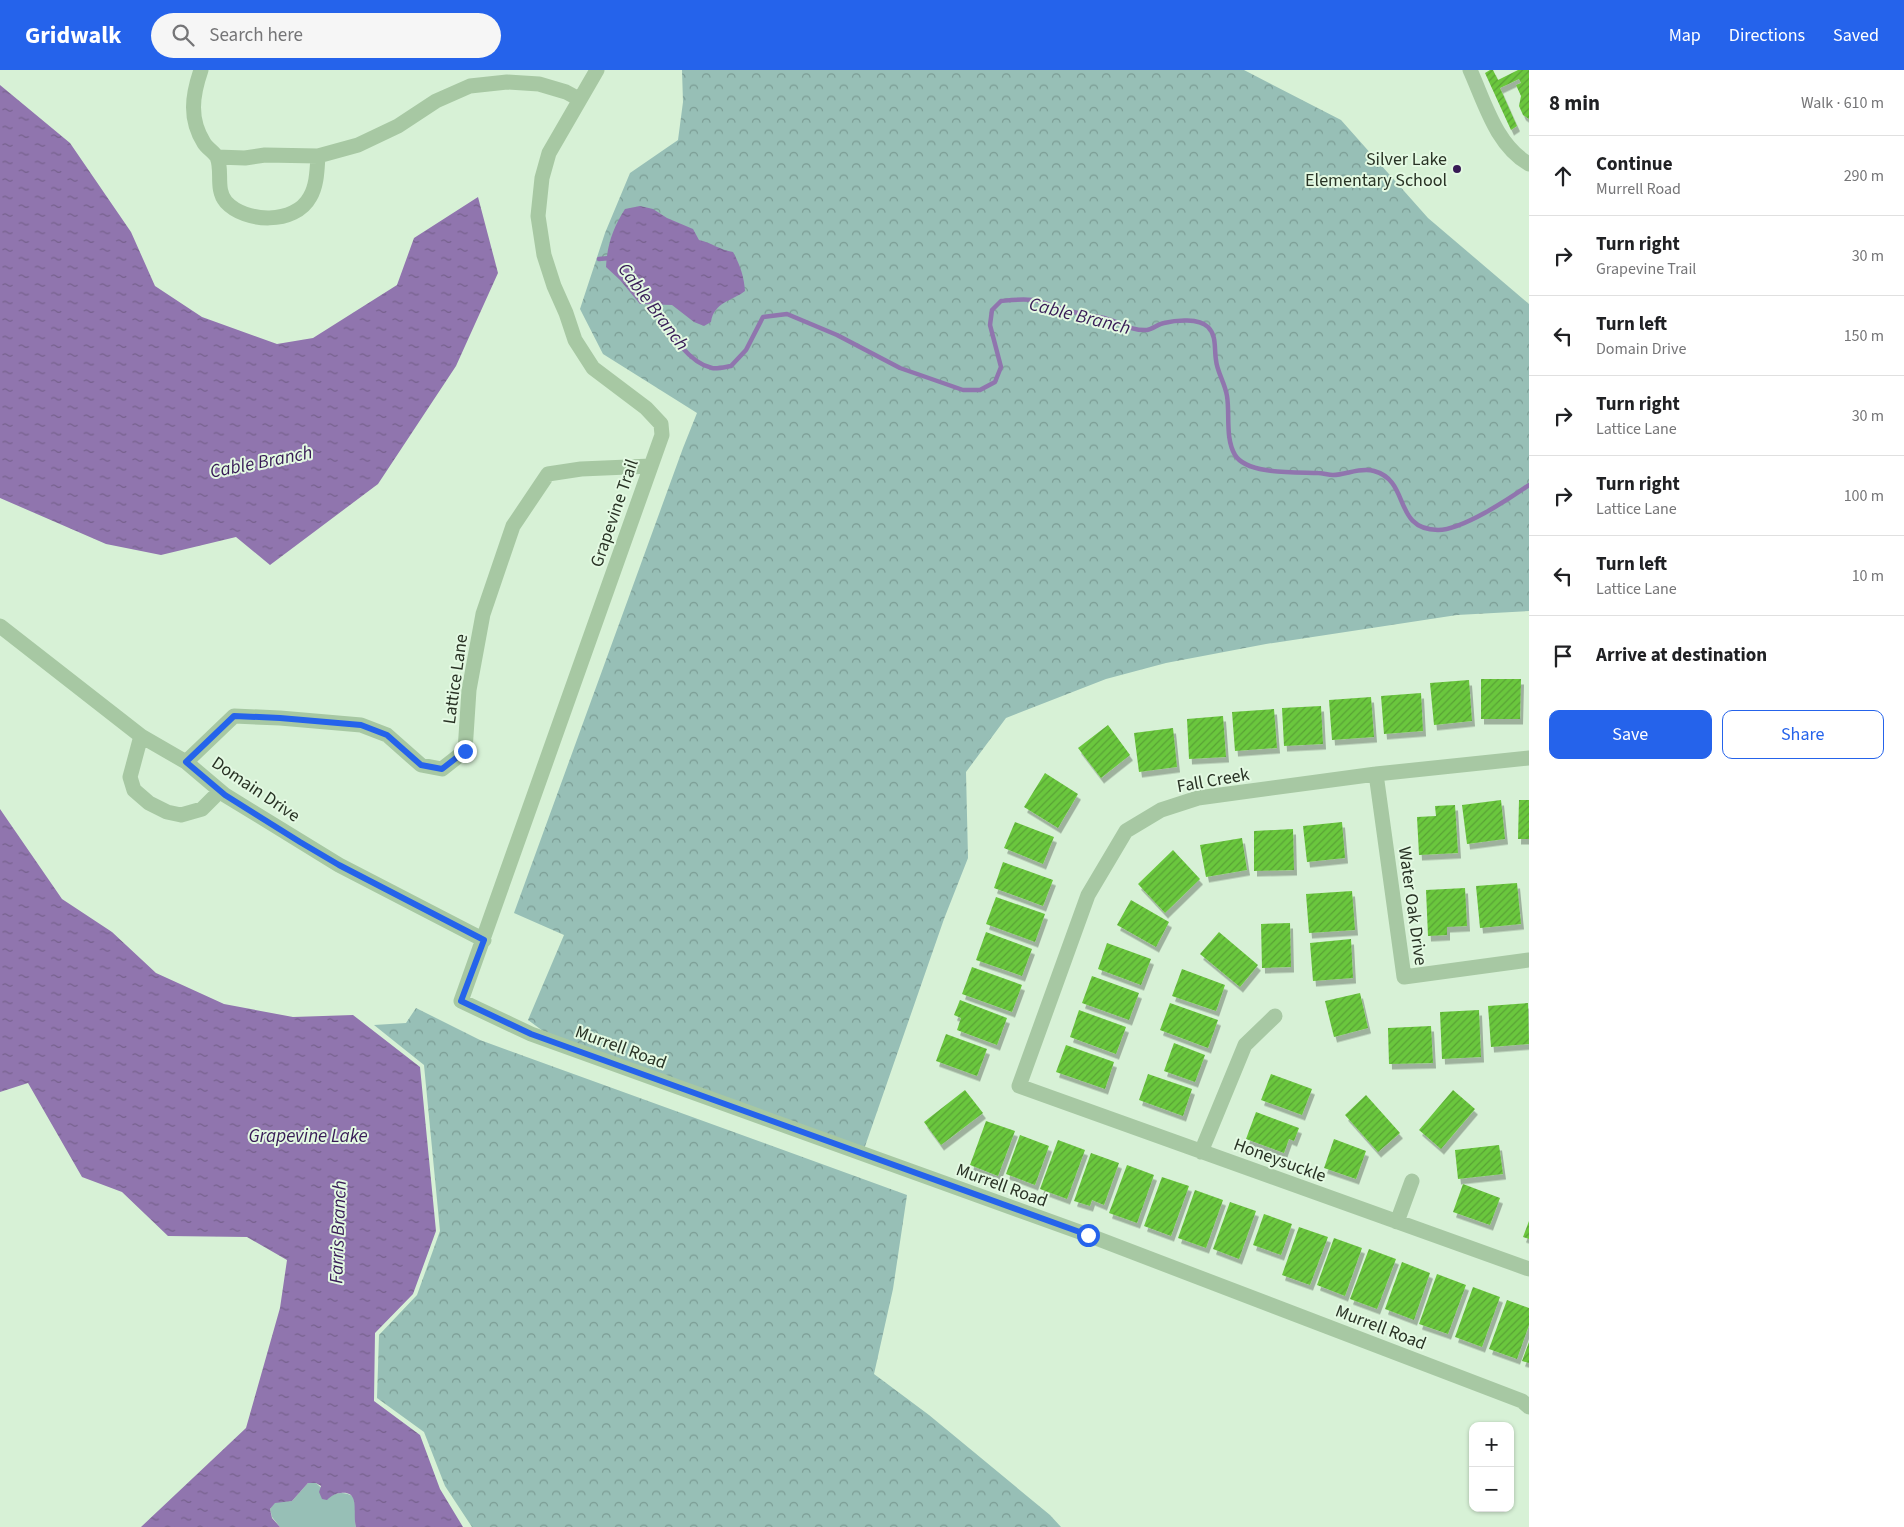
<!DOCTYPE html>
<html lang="en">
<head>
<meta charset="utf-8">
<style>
  :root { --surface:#fff; --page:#f6f6f6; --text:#202124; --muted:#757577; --line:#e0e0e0; --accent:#2563eb }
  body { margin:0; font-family:"Source Sans 3",sans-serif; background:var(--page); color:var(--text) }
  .controls { position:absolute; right:15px; bottom:15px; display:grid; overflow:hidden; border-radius:10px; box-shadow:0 1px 4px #0004 }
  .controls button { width:45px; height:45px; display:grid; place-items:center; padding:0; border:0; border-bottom:1px solid var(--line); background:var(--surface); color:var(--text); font:25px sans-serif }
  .stop { position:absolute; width:15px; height:15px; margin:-11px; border:4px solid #2563eb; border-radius:50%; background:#fff }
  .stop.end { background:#2563eb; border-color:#fff; box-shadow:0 1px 5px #0008 }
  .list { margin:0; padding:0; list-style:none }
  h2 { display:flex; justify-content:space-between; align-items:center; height:65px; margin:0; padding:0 20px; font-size:21px }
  h2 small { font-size:16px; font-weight:400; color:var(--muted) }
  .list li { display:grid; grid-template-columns:32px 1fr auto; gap:15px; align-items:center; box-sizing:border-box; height:80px; padding:0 20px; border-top:1px solid var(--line) }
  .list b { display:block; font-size:19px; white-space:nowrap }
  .list p { margin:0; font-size:16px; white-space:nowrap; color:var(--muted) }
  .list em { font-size:16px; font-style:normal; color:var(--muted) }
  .actions { display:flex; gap:10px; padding:15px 20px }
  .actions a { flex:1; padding:11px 0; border:1px solid var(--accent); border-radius:10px; text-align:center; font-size:18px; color:var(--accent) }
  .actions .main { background:var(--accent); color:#fff }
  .icon { flex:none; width:28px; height:28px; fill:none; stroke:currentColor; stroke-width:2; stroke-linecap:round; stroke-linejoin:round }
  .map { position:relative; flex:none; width:1529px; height:1457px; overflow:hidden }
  header { display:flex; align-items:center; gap:30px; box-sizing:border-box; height:70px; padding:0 25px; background:var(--accent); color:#fff }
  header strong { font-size:24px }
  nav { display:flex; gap:28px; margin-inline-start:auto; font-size:18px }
  .search { width:350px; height:45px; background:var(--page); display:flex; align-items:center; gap:12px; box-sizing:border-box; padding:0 18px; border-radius:28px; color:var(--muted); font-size:19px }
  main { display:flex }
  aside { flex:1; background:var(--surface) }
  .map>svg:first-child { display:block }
  .green { fill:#97bfb6 }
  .forest { fill:url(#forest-crowns) }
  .water { fill:url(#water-ripples) }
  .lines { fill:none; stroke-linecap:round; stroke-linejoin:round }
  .stream { stroke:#9075ae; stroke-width:4.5 }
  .building { fill:url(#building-hatch); filter:url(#shadow) }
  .minor { stroke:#a7c8a3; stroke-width:15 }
  .route { stroke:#2563eb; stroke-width:6 }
  .poi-dot { fill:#371a55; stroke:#e3f9e2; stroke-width:2 }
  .labels { text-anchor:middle; stroke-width:4; stroke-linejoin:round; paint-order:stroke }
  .poi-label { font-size:18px; fill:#293325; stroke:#e3f9e2; text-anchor:end }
  .street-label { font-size:18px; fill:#293325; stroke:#e3f9e2 }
  .water-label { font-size:19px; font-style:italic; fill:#371a55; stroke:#e3f9e2 }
</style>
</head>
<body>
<header>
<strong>Gridwalk</strong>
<div class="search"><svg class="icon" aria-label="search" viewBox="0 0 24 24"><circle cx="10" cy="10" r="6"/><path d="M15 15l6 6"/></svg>Search here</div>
<nav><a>Map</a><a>Directions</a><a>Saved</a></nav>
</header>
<main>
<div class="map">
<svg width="1529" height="1457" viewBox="0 0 1529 1457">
  <defs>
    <pattern id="forest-crowns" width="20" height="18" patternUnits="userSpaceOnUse" patternTransform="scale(1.25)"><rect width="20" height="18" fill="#97bfb6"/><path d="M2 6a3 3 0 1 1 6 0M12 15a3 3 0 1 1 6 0" fill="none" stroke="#7b9c94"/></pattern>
    <pattern id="water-ripples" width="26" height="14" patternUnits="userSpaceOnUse" patternTransform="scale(1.25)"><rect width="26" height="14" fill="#9075ae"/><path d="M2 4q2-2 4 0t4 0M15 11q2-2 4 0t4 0" fill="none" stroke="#76618d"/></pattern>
    <pattern id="building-hatch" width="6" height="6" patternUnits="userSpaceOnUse" patternTransform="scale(1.25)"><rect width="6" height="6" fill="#6bc73e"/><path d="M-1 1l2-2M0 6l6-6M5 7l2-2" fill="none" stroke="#58a234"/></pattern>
    <filter id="shadow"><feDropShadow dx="3" dy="5.5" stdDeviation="0" flood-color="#0004"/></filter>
  </defs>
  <rect width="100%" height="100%" fill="#d7f1d6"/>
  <path class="green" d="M308,1413H316L330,1426C339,1422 344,1422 353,1426C357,1434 354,1447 356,1457H280L272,1447L270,1439L275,1432L292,1431Z"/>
  <path class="forest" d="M682,0H1244L1341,50L1428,148L1529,234V541L1457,545L1266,574L1166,593L1106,609L1006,648L966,702L968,788L944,849L862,1085L543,961L528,950L564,865L514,843L683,378L697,343L603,284L580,239L605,163L630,103L678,70L683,32Z
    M416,938L480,970L907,1125L893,1219L874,1304L929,1345L1050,1445L1061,1457H472L445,1416L424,1362L377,1328L379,1265L417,1225L440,1161L424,995L374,955L406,953Z"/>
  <path class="water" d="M0,15L70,73L131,162L155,216L202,247L277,274L313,268L397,215L414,168L478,127L498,203L456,296L378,414L270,495L236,467L161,485L106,474L0,428Z
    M640,136L653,139L667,148L693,159L699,170C712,173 720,180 733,182C740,195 744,206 745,221C732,231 714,232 711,252L704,256L694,252L672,235L640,234L620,210L606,197C607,175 613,158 625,139Z
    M0,739L62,829L112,862L156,903L224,934L293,947L353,945L420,997L436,1161L413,1224L375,1263L374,1331L420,1365L440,1419L463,1457H356C352,1443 361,1421 341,1423C336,1423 331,1426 327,1430L322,1429L319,1422L321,1416L316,1413H308L292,1431L275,1433L270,1439L272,1448L280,1457H141L246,1358L280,1238L287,1190L247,1167L168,1166L122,1122L82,1107L28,1013L0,1022Z"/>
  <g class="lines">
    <path class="stream" d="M599,189L610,188
      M650,230C664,251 684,292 712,298C717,299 725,297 731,296L746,280L763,247L787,244L837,265L900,298L963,320H980L995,312L1001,297L990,255L992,240L1001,231C1012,230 1027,228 1038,231C1051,235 1064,240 1078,243C1086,246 1095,246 1104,248C1119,252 1131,261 1147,260C1153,259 1158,254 1164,253C1176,250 1199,248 1208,257C1217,266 1214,279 1216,290C1217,302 1225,313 1227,326C1230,344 1225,368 1235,385C1247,405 1298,402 1318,403C1323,403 1328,405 1333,405C1346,405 1360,397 1374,401C1411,411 1392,459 1438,460C1462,460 1509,429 1529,415"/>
  </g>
  <path class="building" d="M1490,0H1493L1498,10L1518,0H1529V49L1523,45L1519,36L1521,26L1516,15L1521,13L1519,9L1500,18L1517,56L1511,60L1485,3Z
    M1481,609H1521L1520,649H1481Z
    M1469,610L1472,651L1434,655L1430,613Z
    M1421,623L1423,661L1384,664L1381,626Z
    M1371,627L1374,667L1332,670L1329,630Z
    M1321,636L1323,674L1284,676L1282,638Z
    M1274,639L1277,678L1235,681L1232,642Z
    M1223,646L1226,687L1189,689L1187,649Z
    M1108,655L1130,685L1101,708L1078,678Z
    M1173,658L1177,697L1139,702L1134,663Z
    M1045,703L1078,724L1058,758L1024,737Z
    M1501,730L1505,769L1467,774L1462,735Z
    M1519,730H1529V769H1518Z
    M1455,735L1458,783L1419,785L1417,747L1436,746L1435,736Z
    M1015,752L1054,767L1043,794L1004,778Z
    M1342,752L1345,788L1307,792L1303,756Z
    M1293,759L1294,800L1254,801V761Z
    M1242,768L1247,800L1206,807L1200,775Z
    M1173,780L1200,809L1165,843L1138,814Z
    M1003,792L1053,810L1043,836L994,818Z
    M1517,813L1521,854L1480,858L1476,816Z
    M1465,818L1467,856L1447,857V865L1428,866L1426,820Z
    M1352,821L1355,860L1309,863L1306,824Z
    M996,827L1045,844L1035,872L986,854Z
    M1131,830L1169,852L1156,877L1117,855Z
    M1290,853L1291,897L1262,898L1261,854Z
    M986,862L1032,879L1022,906L976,890Z
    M1219,862L1258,895L1240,917L1200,884Z
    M1351,869L1353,908L1313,911L1310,873Z
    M1107,873L1151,889L1141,915L1098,899Z
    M972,897L1022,915L1012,942L962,924Z
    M1182,899L1225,915L1216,941L1172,926Z
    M1092,906L1139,923L1129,950L1082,933Z
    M1360,923L1368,958L1334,967L1325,931Z
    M960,930L1007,948L997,975L957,960L961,948L954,945Z
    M1170,933L1218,950L1208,978L1160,960Z
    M1528,933L1529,974L1491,977L1488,936Z
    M1079,940L1126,957L1116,984L1070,967Z
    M1479,940L1481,987L1442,989L1440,942Z
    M1431,956L1433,993L1389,994L1388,958Z
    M946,964L987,979L977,1006L936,991Z
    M1174,973L1205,985L1195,1012L1164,1001Z
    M1066,975L1114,992L1105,1019L1056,1002Z
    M1148,1004L1192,1019L1183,1046L1139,1030Z
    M1271,1004L1312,1019L1302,1045L1261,1030Z
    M965,1020L983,1043L941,1075L924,1052Z
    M1453,1020L1475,1039L1441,1079L1419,1060Z
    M1366,1025L1400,1063L1378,1082L1345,1045Z
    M1256,1042L1299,1058L1294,1071L1289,1069L1284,1083L1246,1069Z
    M986,1051L1015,1061L998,1106L970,1095Z
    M1020,1065L1049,1076L1035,1115L1006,1104Z
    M1334,1069L1366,1081L1356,1109L1324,1098Z
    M1058,1070L1085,1080L1067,1129L1040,1119Z
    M1499,1075L1503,1104L1458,1109L1455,1080Z
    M1091,1083L1119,1093L1104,1135L1092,1130L1090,1136L1074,1131Z
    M1127,1095L1154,1105L1137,1153L1109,1143Z
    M1162,1107L1189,1116L1171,1166L1144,1156Z
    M1463,1114L1500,1128L1490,1155L1453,1142Z
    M1195,1120L1223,1130L1206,1178L1178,1168Z
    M1230,1132L1256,1141L1239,1189L1213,1179Z
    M1264,1144L1292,1154L1281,1185L1253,1175Z
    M1529,1151V1169L1523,1167Z
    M1299,1157L1328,1167L1310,1215L1282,1205Z
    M1334,1168L1362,1178L1345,1226L1317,1215Z
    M1369,1179L1396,1189L1377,1239L1350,1229Z
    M1402,1192L1430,1203L1414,1250L1385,1239Z
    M1437,1204L1466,1215L1448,1264L1419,1254Z
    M1473,1217L1500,1227L1482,1277L1455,1267Z
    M1507,1230L1529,1238V1255L1517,1289L1489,1279Z
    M1529,1272V1293L1522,1291Z"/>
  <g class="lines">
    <path class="minor" d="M201,0C192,26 189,49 204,73C207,78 214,82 217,87C223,101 215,119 226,132C245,153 295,155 310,127C317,115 317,100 318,86
      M597,0L549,83L542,108L538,146L544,185L554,216L566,243L575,270L593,298L646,338L661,354L662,365L461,931L531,964L1088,1165L1522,1331L1529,1337
      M1470,0C1485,33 1496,75 1529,94
      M217,87L245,88L265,85L318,86L358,75L398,56L436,31L470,16L507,12L539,14L566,22L579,29
      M0,556L141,666L186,692L225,725L339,795L484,870
      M141,666L130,707L134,720L149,733L167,742L181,745L202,739L220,721
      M1529,688L1376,704L1198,728L1161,740L1126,761L1088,825L1019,1016L1529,1199
      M186,692L234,646L280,648L361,655L387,665L421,695L442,699L465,681L469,620L483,544L513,456L548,404L581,399L651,396
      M1376,704L1404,907L1529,890
      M1201,1082L1245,975L1275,946
      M1397,1152L1412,1111"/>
  </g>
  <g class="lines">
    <path class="route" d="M465,681L442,699L421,695L387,665L361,655L280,648L234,646L186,692L225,725L300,772L339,795L484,870L461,931L531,964L1088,1165"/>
  </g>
  <circle class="poi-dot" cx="1457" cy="99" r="5"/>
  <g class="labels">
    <g class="poi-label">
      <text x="1447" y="95">Silver Lake<tspan x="1447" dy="21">Elementary School</tspan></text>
    </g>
    <g class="street-label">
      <text transform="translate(614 443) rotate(-71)" y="6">Grapevine Trail</text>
      <text transform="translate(455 609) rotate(-82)" y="6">Lattice Lane</text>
      <text transform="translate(1213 710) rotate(-10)" y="6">Fall Creek</text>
      <text transform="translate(256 719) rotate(34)" y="6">Domain Drive</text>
      <text transform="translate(1413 836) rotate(82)" y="6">Water Oak Drive</text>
      <text transform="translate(621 977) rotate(20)" y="6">Murrell Road</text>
      <text transform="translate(1280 1090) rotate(20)" y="6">Honeysuckle</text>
      <text transform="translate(1002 1115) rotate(20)" y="6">Murrell Road</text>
      <text transform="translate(1381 1257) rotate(21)" y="6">Murrell Road</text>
    </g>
    <g class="water-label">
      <text transform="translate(654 236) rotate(53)" y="7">Cable Branch</text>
      <text transform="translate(1080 245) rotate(14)" y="7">Cable Branch</text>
      <text transform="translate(261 391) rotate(-11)" y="7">Cable Branch</text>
      <text x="308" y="1072">Grapevine Lake</text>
      <text transform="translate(337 1162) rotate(-88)" y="7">Farris Branch</text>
    </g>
  </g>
</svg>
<div class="controls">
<button>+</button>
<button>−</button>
</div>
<div class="stop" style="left:1088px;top:1165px"></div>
<div class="stop end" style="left:465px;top:681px"></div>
</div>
<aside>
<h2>8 min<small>Walk · 610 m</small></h2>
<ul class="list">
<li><svg class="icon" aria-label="ahead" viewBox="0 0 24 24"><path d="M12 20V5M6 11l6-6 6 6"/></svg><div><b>Continue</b><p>Murrell Road</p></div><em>290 m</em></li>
<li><svg class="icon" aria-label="right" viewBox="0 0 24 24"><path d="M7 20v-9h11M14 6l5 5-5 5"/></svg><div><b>Turn right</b><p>Grapevine Trail</p></div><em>30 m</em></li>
<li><svg class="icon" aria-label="left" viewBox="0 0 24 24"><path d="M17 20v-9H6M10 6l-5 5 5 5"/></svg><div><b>Turn left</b><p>Domain Drive</p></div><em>150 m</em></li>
<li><svg class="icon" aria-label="right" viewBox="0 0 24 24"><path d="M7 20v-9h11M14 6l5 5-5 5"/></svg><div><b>Turn right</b><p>Lattice Lane</p></div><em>30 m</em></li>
<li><svg class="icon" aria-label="right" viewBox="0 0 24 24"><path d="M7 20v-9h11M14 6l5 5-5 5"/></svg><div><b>Turn right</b><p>Lattice Lane</p></div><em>100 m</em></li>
<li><svg class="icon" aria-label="left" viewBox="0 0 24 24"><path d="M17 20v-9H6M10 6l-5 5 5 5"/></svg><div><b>Turn left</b><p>Lattice Lane</p></div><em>10 m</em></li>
<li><svg class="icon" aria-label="arrive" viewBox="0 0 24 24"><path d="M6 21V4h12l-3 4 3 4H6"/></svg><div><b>Arrive at destination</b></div></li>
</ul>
<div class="actions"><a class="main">Save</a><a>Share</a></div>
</aside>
</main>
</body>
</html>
